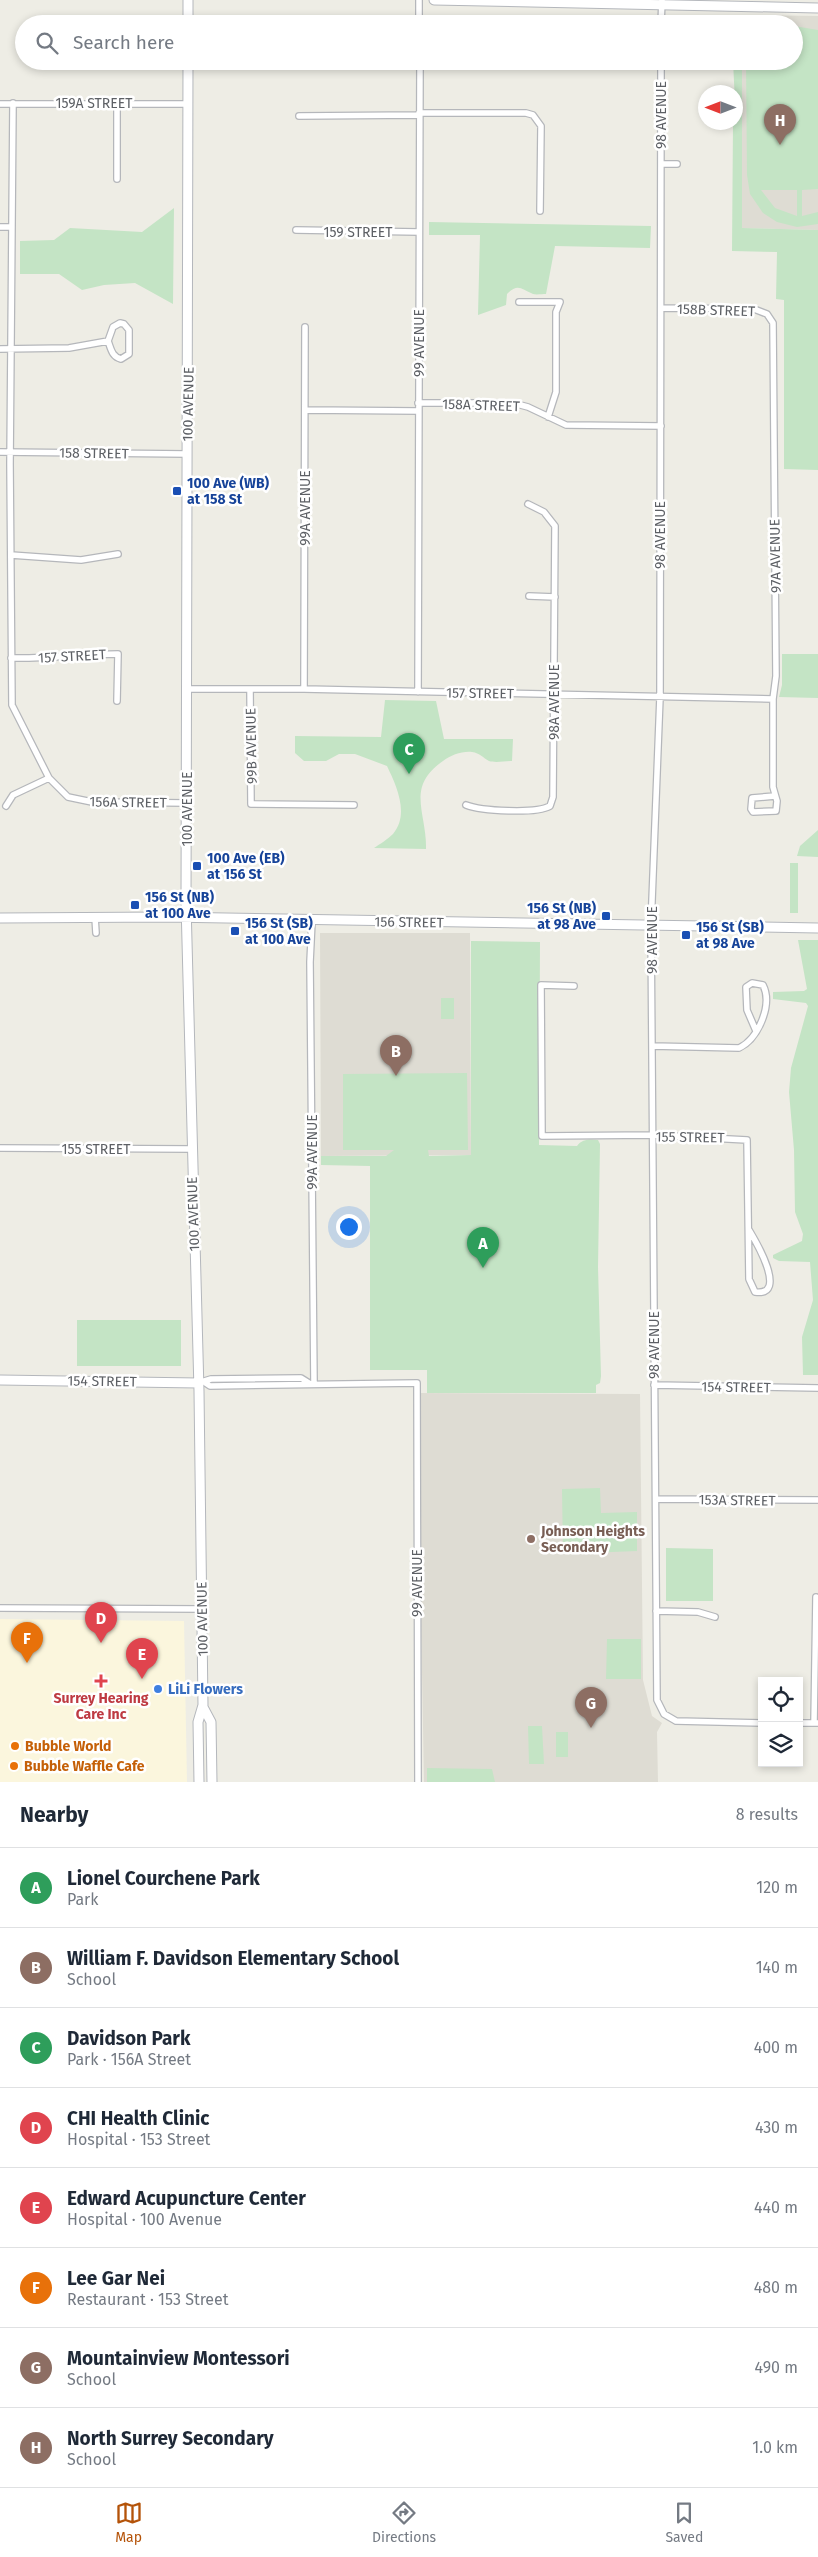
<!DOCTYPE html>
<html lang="en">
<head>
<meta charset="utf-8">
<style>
  :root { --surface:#fff; --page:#f2f2f3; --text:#1f2937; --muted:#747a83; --line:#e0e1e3; --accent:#b45309 }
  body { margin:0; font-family:"Fira Sans",sans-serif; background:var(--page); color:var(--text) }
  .controls { position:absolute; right:15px; bottom:15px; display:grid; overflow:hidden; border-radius:0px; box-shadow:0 2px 8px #0003 }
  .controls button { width:45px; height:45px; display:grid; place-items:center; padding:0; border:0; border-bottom:1px solid var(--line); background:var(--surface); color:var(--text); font:25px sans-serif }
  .compass { position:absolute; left:698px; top:85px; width:45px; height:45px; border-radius:50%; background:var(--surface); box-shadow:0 2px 8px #0003; rotate:270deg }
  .you { position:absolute; left:348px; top:1226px; width:18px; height:18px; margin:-12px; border:4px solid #fff; border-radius:50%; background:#1a73e8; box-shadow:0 0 0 8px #1a73e833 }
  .badge { display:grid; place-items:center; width:32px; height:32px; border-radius:50%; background:var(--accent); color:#fff; font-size:16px; font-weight:700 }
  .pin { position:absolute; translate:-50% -41px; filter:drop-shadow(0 1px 2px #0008) }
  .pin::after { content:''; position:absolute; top:26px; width:18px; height:15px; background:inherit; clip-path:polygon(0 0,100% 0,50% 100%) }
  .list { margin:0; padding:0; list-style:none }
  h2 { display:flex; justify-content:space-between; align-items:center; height:65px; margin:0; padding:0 20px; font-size:21px }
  h2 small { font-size:16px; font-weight:400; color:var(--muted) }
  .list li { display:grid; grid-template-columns:32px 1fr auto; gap:15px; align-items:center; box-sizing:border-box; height:80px; padding:0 20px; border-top:1px solid var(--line) }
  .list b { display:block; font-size:19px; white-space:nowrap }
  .list p { margin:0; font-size:16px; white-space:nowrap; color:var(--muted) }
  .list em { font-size:16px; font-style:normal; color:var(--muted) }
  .icon { flex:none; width:28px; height:28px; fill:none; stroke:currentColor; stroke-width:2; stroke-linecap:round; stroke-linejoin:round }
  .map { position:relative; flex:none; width:818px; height:1782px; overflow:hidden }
  .search { position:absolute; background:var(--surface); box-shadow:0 2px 8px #0003; left:15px; right:15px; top:15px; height:55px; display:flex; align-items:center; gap:12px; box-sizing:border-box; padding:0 18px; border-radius:28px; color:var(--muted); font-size:19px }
  .sheet { height:705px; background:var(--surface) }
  nav { display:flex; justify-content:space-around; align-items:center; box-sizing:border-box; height:70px; border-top:1px solid var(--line); background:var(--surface); font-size:14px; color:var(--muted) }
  nav a { display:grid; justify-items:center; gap:2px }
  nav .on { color:var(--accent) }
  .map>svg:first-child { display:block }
  .commercial { fill:#fbf6dd }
  .education { fill:#dedcd3 }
  .green { fill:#c4e4c5; fill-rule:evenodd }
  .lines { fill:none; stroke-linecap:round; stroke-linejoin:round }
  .minor-casing { stroke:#b5b7bb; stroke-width:8 }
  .secondary-casing { stroke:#b4b7bc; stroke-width:11 }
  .minor { stroke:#fff; stroke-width:5.5 }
  .secondary { stroke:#fff; stroke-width:9 }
  .transit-dot { fill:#1a4fb4; stroke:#fff; stroke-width:2 }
  .education-dot { fill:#8d6e63; stroke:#fff; stroke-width:2 }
  .health-dot { fill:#e0444e; stroke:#fff; stroke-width:2 }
  .shop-dot { fill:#3f7fe0; stroke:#fff; stroke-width:2 }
  .food-dot { fill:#e8710a; stroke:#fff; stroke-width:2 }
  .labels { text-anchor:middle; stroke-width:5; stroke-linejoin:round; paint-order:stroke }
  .street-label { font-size:14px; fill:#5d6065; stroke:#fff }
  .transit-label { font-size:14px; font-weight:bold; fill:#164399; stroke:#fff; text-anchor:start }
  .education-label { font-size:14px; font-weight:bold; fill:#785e54; stroke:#fff; text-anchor:start }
  .shop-label { font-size:14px; font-weight:bold; fill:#366cbe; stroke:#fff; text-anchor:start }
  .health-label { font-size:14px; font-weight:bold; fill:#be3a42; stroke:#fff }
  .food-label { font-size:14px; font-weight:bold; fill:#c56008; stroke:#fff; text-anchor:start }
</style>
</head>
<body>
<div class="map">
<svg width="818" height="1782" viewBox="0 0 818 1782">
  <rect width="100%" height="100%" fill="#eeede5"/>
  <path class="commercial" d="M0,1619L184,1621L187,1782H0Z"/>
  <path class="education" d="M742,15L818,16V230L742,228V61H794V24H742Z
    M320,933H470L471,1155L321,1156Z
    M417,1393L640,1394L643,1680L652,1716L662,1723L657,1732L658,1782H424Z"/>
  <path class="green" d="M794,26L818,30V189L802,190V216L818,212V224L797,227L777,222L763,213L750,194L747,175L746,61H794ZM761,190H797V216L775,208Z
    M733,61H742V228L818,230V470L784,469V300L776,299L777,252L732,251L733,123L736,122Z
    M174,208L173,304L135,283L104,285L82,290L59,274H20V241L54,240L70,228L142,232Z
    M429,222L651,226L650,248L555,246L546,294C542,294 536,295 533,294C521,289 518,283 507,294L506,305L478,315L480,235H429Z
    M782,654H818V698L779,697L782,685Z
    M385,700L436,701L444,739H513L512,761C506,761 495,763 489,761C483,758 480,753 472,752C462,751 451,755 443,761C405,787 427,813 426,849L374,848C380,844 388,839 393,834C410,814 396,785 387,766L355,754H339L326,761H304L295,753V736L381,737Z
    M818,830V857L797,856L800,846Z
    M790,863H798V913H790Z
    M798,940H818V1375H803L802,1337L813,1300L810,1262L779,1261L773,1258V1255L802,1241L803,1234L795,1212L794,1150L789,1092L791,1068L808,1006L806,1003L773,999V992L804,991L807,989Z
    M471,941L540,942L539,1145L577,1146C582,1139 590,1139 598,1140L600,1144L598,1267L601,1376L600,1383L596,1385V1393H427V1370H370V1166L321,1165V1156H386L394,1150H343V1074L467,1073L468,1150H428L429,1156L471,1155Z
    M441,998H454V1019H441Z
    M77,1320H181V1366H77Z
    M600,1488L601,1513L637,1512V1551L563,1554L562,1489Z
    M666,1548L713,1549V1601H666Z
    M607,1639H641V1679H606Z
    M528,1726H542L544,1764H529Z
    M556,1732H568V1757H556Z
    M427,1768L492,1769L495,1782H427Z"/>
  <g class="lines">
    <defs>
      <path id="minor" d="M419,0V24
        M661,24L662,0
        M661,61L660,697L651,926L657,1700L664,1714L676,1721L762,1723
        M661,65H677
        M13,103L10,464L12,705L49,778L68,797L92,802L187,803
        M0,104H187
        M419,113H526L533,115L541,126L540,211
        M299,116L419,115
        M661,164H677
        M117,179V103
        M0,227H11
        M296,230L419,232
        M519,302H560L556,312V392L548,417
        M661,308L754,309L767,314L773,323L776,676L773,699V787L777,801L776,811L753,812L751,809L752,798L775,796
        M0,349L69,348L108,341C111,349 112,357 121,359L129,354V330L124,324L120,323L113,327L108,341
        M418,403H513L528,407L566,425L661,426
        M305,410L418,411
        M0,452L187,454
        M11,555L81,560L118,554
        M529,596L555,597
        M11,658C47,659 82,654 118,654L117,701
        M188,689H304L773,699
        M250,689L251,804L354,805
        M304,689L305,327
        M418,692L420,61
        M466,805C481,811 536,814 550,806L553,797L555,526L544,512L528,504
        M6,806L13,795L49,778
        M95,917L96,933
        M312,921L310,962L314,1383
        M574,986L541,985L542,1136L653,1135L747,1140L749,1279L755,1292C789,1297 755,1240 749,1230
        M652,1046L739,1048C758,1039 773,1005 763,985L752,983L746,987L747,1010L756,1031
        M0,1148L191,1149
        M201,1382L211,1379L301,1378L309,1383
        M204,1382L210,1386L417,1383L418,1782
        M654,1385L818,1388
        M656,1499L818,1500
        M0,1608L202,1609
        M656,1611L698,1612L715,1617
        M799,1723H818
        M814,1723L816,1597"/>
      <path id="secondary" d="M188,0V24
        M434,0L818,8
        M188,61L186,904L199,1391L203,1705L198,1722L199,1782
        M0,918L167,917L818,928
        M0,1380L198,1383
        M203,1707L211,1722L212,1782"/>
    </defs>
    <use href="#minor" class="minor-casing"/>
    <use href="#secondary" class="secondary-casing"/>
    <use href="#minor" class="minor"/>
    <use href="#secondary" class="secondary"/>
  </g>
  <g class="transit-dot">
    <rect x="172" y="486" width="10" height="10" rx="2.5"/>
    <rect x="192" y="861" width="10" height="10" rx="2.5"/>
    <rect x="130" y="900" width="10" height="10" rx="2.5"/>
    <rect x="601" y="911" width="10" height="10" rx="2.5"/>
    <rect x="230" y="926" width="10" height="10" rx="2.5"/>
    <rect x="681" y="930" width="10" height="10" rx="2.5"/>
  </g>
  <circle class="education-dot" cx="531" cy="1539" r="5"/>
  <path class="health-dot" d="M98.5 1673.5h5v5h5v5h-5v5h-5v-5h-5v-5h5z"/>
  <circle class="shop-dot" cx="158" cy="1689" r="5"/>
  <g class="food-dot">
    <circle cx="15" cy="1746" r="5"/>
    <circle cx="14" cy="1766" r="5"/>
  </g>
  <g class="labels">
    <g class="street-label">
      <text x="94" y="108">159A STREET</text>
      <text transform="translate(661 115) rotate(-90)" y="5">98 AVENUE</text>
      <text x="358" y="237">159 STREET</text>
      <text transform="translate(716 310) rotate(2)" y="5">158B STREET</text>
      <text transform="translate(419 343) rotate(-90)" y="5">99 AVENUE</text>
      <text transform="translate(188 404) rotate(-89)" y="5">100 AVENUE</text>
      <text transform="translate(481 405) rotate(2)" y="5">158A STREET</text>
      <text transform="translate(94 453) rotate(1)" y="5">158 STREET</text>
      <text transform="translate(305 508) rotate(-90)" y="5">99A AVENUE</text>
      <text transform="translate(660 535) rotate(-90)" y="5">98 AVENUE</text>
      <text transform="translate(775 556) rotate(-91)" y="5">97A AVENUE</text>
      <text transform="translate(72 656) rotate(-3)" y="5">157 STREET</text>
      <text transform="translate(480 693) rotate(1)" y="5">157 STREET</text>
      <text transform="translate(554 702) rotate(-90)" y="5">98A AVENUE</text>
      <text transform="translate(251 746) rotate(-91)" y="5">99B AVENUE</text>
      <text transform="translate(128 802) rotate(1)" y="5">156A STREET</text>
      <text transform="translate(187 809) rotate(-90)" y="5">100 AVENUE</text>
      <text transform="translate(409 922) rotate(1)" y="5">156 STREET</text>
      <text transform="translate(652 940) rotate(-90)" y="5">98 AVENUE</text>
      <text transform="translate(690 1137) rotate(1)" y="5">155 STREET</text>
      <text x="96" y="1154">155 STREET</text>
      <text transform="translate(312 1152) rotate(-90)" y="5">99A AVENUE</text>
      <text transform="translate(193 1214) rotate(-92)" y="5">100 AVENUE</text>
      <text transform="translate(654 1345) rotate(-90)" y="5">98 AVENUE</text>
      <text transform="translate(102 1381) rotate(1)" y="5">154 STREET</text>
      <text transform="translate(736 1387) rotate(1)" y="5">154 STREET</text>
      <text transform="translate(737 1500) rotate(1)" y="5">153A STREET</text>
      <text transform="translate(417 1583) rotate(-90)" y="5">99 AVENUE</text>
      <text transform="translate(202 1619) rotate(-91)" y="5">100 AVENUE</text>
    </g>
    <g class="transit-label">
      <text x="187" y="488">100 Ave (WB)<tspan x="187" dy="16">at 158 St</tspan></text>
      <text x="207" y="863">100 Ave (EB)<tspan x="207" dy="16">at 156 St</tspan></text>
      <text x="145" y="902">156 St (NB)<tspan x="145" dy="16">at 100 Ave</tspan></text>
      <text x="596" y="913" text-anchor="end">156 St (NB)<tspan x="596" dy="16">at 98 Ave</tspan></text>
      <text x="245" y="928">156 St (SB)<tspan x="245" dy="16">at 100 Ave</tspan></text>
      <text x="696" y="932">156 St (SB)<tspan x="696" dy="16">at 98 Ave</tspan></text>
    </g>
    <g class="education-label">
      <text x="541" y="1536">Johnson Heights<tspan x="541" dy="16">Secondary</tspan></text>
    </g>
    <g class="shop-label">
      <text x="168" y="1694">LiLi Flowers</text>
    </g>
    <g class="health-label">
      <text x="101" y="1703">Surrey Hearing<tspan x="101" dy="16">Care Inc</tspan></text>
    </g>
    <g class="food-label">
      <text x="25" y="1751">Bubble World</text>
      <text x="24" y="1771">Bubble Waffle Cafe</text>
    </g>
  </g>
</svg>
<div class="controls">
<button><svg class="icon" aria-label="locate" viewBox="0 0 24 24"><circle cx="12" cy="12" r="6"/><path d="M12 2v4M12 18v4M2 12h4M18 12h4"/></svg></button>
<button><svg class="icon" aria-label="layers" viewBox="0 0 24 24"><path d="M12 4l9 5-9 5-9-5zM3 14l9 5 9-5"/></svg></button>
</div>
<svg class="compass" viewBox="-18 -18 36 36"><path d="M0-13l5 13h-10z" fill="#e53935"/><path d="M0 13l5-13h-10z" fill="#747a83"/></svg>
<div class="you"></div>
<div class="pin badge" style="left:483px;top:1268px;background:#2e9e5b">A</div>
<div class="pin badge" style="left:396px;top:1076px;background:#8d6e63">B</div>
<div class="pin badge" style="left:409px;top:774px;background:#2e9e5b">C</div>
<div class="pin badge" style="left:101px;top:1643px;background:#e0444e">D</div>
<div class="pin badge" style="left:142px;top:1679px;background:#e0444e">E</div>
<div class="pin badge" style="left:27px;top:1663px;background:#e8710a">F</div>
<div class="pin badge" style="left:591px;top:1728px;background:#8d6e63">G</div>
<div class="pin badge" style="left:780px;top:145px;background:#8d6e63">H</div>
<div class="search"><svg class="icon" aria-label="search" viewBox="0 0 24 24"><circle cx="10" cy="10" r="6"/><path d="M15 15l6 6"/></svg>Search here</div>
</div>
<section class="sheet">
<h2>Nearby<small>8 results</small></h2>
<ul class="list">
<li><span class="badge" style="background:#2e9e5b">A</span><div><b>Lionel Courchene Park</b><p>Park</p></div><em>120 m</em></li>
<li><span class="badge" style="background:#8d6e63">B</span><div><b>William F. Davidson Elementary School</b><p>School</p></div><em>140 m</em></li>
<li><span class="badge" style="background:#2e9e5b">C</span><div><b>Davidson Park</b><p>Park · 156A Street</p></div><em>400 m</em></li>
<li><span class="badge" style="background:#e0444e">D</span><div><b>CHI Health Clinic</b><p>Hospital · 153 Street</p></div><em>430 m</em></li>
<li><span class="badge" style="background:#e0444e">E</span><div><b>Edward Acupuncture Center</b><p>Hospital · 100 Avenue</p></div><em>440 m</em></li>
<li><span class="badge" style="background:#e8710a">F</span><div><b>Lee Gar Nei</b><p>Restaurant · 153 Street</p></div><em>480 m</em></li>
<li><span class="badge" style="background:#8d6e63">G</span><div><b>Mountainview Montessori</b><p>School</p></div><em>490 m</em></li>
<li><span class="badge" style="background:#8d6e63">H</span><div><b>North Surrey Secondary</b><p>School</p></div><em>1.0 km</em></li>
</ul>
</section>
<nav>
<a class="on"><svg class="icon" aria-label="map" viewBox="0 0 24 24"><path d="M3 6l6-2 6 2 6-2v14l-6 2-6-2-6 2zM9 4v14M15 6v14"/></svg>Map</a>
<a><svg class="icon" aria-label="directions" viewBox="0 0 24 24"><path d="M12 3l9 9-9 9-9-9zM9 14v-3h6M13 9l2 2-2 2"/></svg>Directions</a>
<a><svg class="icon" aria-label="saved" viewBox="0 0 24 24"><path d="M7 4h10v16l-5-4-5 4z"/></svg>Saved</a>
</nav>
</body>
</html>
